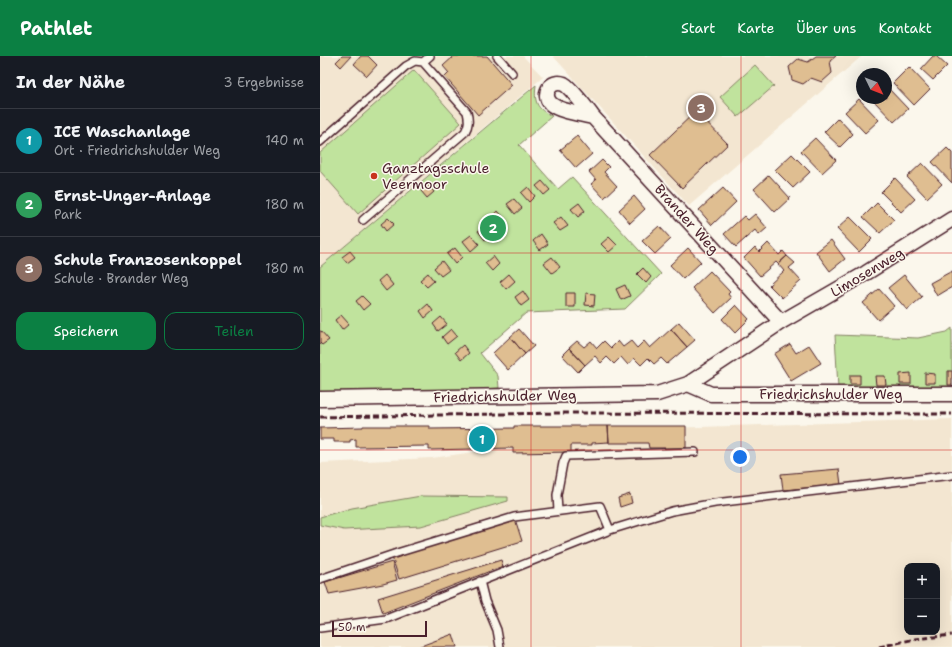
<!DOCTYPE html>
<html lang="de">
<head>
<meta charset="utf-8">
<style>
  :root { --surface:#171b24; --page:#242831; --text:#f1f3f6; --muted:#9ea1a6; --line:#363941; --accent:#0b8043 }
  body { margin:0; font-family:"Shantell Sans",sans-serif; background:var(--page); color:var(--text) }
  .controls { position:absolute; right:12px; bottom:12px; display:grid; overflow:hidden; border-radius:8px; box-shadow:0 4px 16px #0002 }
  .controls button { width:36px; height:36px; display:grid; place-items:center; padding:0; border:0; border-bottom:1px solid var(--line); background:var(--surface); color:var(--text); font:20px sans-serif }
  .compass { position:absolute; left:536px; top:12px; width:36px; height:36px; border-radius:50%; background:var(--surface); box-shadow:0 4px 16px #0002; rotate:133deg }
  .scale { position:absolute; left:12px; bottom:10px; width:95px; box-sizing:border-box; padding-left:4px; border:2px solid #4a1f2b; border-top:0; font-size:11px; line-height:14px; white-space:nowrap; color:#4a1f2b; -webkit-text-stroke:3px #fbf7ec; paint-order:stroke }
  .you { position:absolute; left:420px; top:401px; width:14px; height:14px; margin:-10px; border:3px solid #fff; border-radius:50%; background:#1a73e8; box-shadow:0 0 0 6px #1a73e833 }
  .badge { display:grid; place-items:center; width:26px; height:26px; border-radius:50%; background:var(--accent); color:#fff; font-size:13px; font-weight:700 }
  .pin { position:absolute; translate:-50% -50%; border:2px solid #fff; box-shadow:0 1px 4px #0006 }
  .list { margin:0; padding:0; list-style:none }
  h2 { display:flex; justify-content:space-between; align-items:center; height:52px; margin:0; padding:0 16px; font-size:17px }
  h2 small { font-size:13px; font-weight:400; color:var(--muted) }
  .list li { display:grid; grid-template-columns:26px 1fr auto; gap:12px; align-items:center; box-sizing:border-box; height:64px; padding:0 16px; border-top:1px solid var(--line) }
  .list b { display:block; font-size:15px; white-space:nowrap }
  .list p { margin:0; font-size:13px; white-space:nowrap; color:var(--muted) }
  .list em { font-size:13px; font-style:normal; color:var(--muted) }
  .actions { display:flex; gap:8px; padding:12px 16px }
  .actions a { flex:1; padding:9px 0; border:1px solid var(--accent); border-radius:12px; text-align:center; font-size:14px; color:var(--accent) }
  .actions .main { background:var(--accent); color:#fff }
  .map { position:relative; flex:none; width:632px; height:591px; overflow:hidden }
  header { display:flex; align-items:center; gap:24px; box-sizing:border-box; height:56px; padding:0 20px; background:var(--accent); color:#fff }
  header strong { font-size:19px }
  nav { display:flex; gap:22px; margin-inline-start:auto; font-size:14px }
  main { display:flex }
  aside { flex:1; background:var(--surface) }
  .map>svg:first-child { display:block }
  .built { fill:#f3e6d1; fill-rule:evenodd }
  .green { fill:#c0e39d; stroke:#858164 }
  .building { fill:#dfbe91; stroke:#4a1f2b }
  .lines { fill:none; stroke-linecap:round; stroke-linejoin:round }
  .service-casing { stroke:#4a1f2b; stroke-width:10 }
  .minor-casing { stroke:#4a1f2b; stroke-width:17 }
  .service { stroke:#fbf7ec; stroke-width:7 }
  .minor { stroke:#fbf7ec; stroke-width:14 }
  .rail { stroke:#4a1f2b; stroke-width:3; stroke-dasharray:6 3; stroke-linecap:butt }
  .grid { fill:none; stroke:#d62828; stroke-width:1; stroke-opacity:0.55 }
  .poi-dot { fill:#c8321e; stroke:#fbf7ec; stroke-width:1.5 }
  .labels { text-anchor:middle; stroke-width:3; stroke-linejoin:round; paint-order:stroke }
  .poi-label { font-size:14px; fill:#4a1f2b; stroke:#fbf7ec; text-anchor:start }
  .street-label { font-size:14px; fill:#4a1f2b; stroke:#fbf7ec }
</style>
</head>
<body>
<header>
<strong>Pathlet</strong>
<nav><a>Start</a><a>Karte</a><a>Über uns</a><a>Kontakt</a></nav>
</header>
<main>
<aside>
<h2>In der Nähe<small>3 Ergebnisse</small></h2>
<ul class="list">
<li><span class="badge" style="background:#0f9aa8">1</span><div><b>ICE Waschanlage</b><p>Ort · Friedrichshulder Weg</p></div><em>140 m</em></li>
<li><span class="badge" style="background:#2e9e5b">2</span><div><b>Ernst-Unger-Anlage</b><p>Park</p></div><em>180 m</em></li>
<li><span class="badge" style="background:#8d6e63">3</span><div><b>Schule Franzosenkoppel</b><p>Schule · Brander Weg</p></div><em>180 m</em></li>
</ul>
<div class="actions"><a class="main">Speichern</a><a>Teilen</a></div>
</aside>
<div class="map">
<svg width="632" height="591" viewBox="0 0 632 591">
  <rect width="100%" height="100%" fill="#fbf7ec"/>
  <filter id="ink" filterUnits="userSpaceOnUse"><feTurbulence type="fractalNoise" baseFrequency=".025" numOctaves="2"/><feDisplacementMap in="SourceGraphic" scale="8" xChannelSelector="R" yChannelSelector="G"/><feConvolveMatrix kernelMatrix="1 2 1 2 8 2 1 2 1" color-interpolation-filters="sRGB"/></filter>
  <g filter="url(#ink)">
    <path class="built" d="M0,0H203L223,21L0,211Z
      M233,0H542L369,150Z
      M632,363V591H0V407L112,402L317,373ZM587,510H617V576H587Z"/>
    <path class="green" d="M435,9L454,30L418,61L400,41Z
      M94,14L141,67L38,158L0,115V97Z
      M216,29C214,45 216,53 232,60L199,89L238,133L252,121L341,218L305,253L206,257L160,297L178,320L179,332L0,345V211Z
      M632,272V332H518L515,279L598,282L627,276Z
      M101,440L188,441V445L101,470L24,474L0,469V461L32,452Z"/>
    <path class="building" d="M22,0H31L21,11L16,6Z
      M41,0H48L57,9L47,20L34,8Z
      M134,0H167L192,29L158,59L125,21L129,17L123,10Z
      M496,0H516L510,5L512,17L502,26L491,22L483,28L472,24L469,11L478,3L488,6Z
      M613,0H616L627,10L613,24L601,13Z
      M589,11L610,33L594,49L573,27Z
      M568,32L588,53L574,66L554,45L557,42H566V33Z
      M539,43L559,64L545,77L525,56Z
      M376,55L408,88L362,132L330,99Z
      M518,62L533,78L520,91L504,76Z
      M257,80L272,98L256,112L240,94Z
      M495,82L516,104L502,117L481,95Z
      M627,92L632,97V127L612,106Z
      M472,98L490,116L473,132L455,114Z
      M282,104L289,111L284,116L297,130L284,142L271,128L276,124L269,116Z
      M602,107L622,128L607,142L587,121Z
      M449,119L470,142L455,156L434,133Z
      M575,122L595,143L581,156L561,136Z
      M222,125L230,134L224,139L216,130Z
      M108,129L114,136L107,142L101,135Z
      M208,131L215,140L209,146L201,137Z
      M403,132L416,146L392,169L379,154Z
      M314,140L325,153L310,167L299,154Z
      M194,143L202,152L195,158L187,148Z
      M259,147L265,155L258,161L251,153Z
      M557,147L574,164L560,177L543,161Z
      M178,155L184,162L177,168L171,161Z
      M435,158L447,172L439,179L435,174L416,191L404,178L424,160L428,164Z
      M241,161L248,170L240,175L233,167Z
      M530,161L552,183L539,196L517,173Z
      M68,162L74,168L66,175L61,168Z
      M166,169L173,178L165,184L158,175Z
      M339,170L351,183L335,198L322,185Z
      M221,178L228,188L220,194L213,185Z
      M151,179L159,188L151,195L143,185Z
      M289,181L297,189L289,196L281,188Z
      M511,184L525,203L510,215L496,196Z
      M448,187L459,199L463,195L467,200L458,208L456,206L440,220L424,202L435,191L439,196Z
      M135,192L142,201L135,208L127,198Z
      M368,192L381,206L363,223L350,209Z
      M30,195L35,201L27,207L22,201Z
      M173,200L179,208L172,215L165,207Z
      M467,200L475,207L469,212L481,225L462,242L449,229L464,215L458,208Z
      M232,201L240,211L232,217L224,207Z
      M122,205L129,214L121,220L114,212Z
      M323,212L331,221L326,227L317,218Z
      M390,215L410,236L408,238L411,242L395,257L372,232Z
      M632,215V231L617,240L610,227Z
      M108,217L114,225L107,231L100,224Z
      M189,218L195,225L186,233L180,226Z
      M65,219L73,229L66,235L58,225Z
      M584,219L602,241L587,254L568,232Z
      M305,229L310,240L301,244L296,233Z
      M559,233L574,250L558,264L543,247Z
      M203,235L209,244L201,250L195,241Z
      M246,237H255V251H246Z
      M266,237L275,238L274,250L265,249Z
      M42,240L50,248L43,254L36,245Z
      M108,248L113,255L105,262L100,255Z
      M416,249L429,263L415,277L402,263Z
      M21,259L29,268L22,274L15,264Z
      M121,261L127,268L118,275L113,268Z
      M359,266L375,284L367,291L351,273Z
      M131,273L137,280L127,288L122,281Z
      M199,273L214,290L205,298L190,281Z
      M351,273L367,291L347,308L341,302L334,308L328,302L321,309L314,302L308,309L301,301L294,308L287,301L281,307L275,300L265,309L249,292L257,285L264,291L271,285L277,292L284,285L291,292L298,285L303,291L311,285L317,292L324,285L330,292Z
      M0,275H1L9,284L2,289L0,287Z
      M190,281L205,298L188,314L173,297Z
      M470,288L476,297L489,289L501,307L471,325L454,298Z
      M143,289L149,297L141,304L135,296Z
      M249,292L265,309L258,316L242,299Z
      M628,315H632V329H628Z
      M591,317V328H580V318Z
      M605,317L615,318V327H605Z
      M530,319H540V328H530Z
      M555,320H565L566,329H556Z
      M43,370H110V373L194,372V370H288L289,386L272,387V389H251V396L193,397V392L109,394V390L36,391V383L30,384V386H14V383H0V372L43,371Z
      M288,370H366V392H329L328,387H289Z
      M519,413L521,429L463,434L461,418Z
      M310,438L312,447L300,451L298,442Z
      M195,463L202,485L79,523L72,501Z
      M181,504L183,510L63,557L58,542Z
      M72,506L77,524L63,528L9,538L5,526Z
      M133,578L137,591H98Z"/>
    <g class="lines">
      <defs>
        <path id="service" d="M177,0L192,17
          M103,6L110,0
          M0,86L86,10L95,5L103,6L147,56C149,64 149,69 145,76L43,164
          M238,455L237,439L243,407L246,400L375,396
          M0,523L80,496L194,461L280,450L283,457L290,474
          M160,525L165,545L177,574L180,591
          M0,572L66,563L290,474L352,455L395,447L632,419"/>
        <path id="minor" d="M273,61C261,58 239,55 231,48C221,38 231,23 244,28C250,31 268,54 273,61L461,266
          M368,328L391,338H632
          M0,343L337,338L368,328L461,266L546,217L632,163"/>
      </defs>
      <use href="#service" class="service-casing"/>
      <use href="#minor" class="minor-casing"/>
      <use href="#service" class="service"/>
      <use href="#minor" class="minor"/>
      <path class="rail" d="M0,361L239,357L632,358
        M559,591L595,583L632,579"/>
    </g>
  </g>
  <path class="grid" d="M211,0V591M421,0V591M0,197H632M0,394H632"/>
  <circle class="poi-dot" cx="54" cy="120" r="4"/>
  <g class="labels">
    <g class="poi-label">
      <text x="62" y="117">Ganztagsschule<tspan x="62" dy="16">Veermoor</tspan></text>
    </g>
    <g class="street-label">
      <text transform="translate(367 163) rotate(48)" y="5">Brander Weg</text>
      <text transform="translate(547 216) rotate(-31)" y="5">Limosenweg</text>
      <text x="511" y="343">Friedrichshulder Weg</text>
      <text transform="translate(185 340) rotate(-1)" y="5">Friedrichshulder Weg</text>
    </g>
  </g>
</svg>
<div class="controls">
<button>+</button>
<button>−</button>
</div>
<svg class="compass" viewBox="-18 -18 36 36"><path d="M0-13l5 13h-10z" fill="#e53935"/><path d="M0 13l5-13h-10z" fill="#9ea1a6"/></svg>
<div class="scale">50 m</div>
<div class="you"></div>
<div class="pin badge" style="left:162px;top:383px;background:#0f9aa8">1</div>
<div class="pin badge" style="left:173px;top:172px;background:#2e9e5b">2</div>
<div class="pin badge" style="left:381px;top:52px;background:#8d6e63">3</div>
</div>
</main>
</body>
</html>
